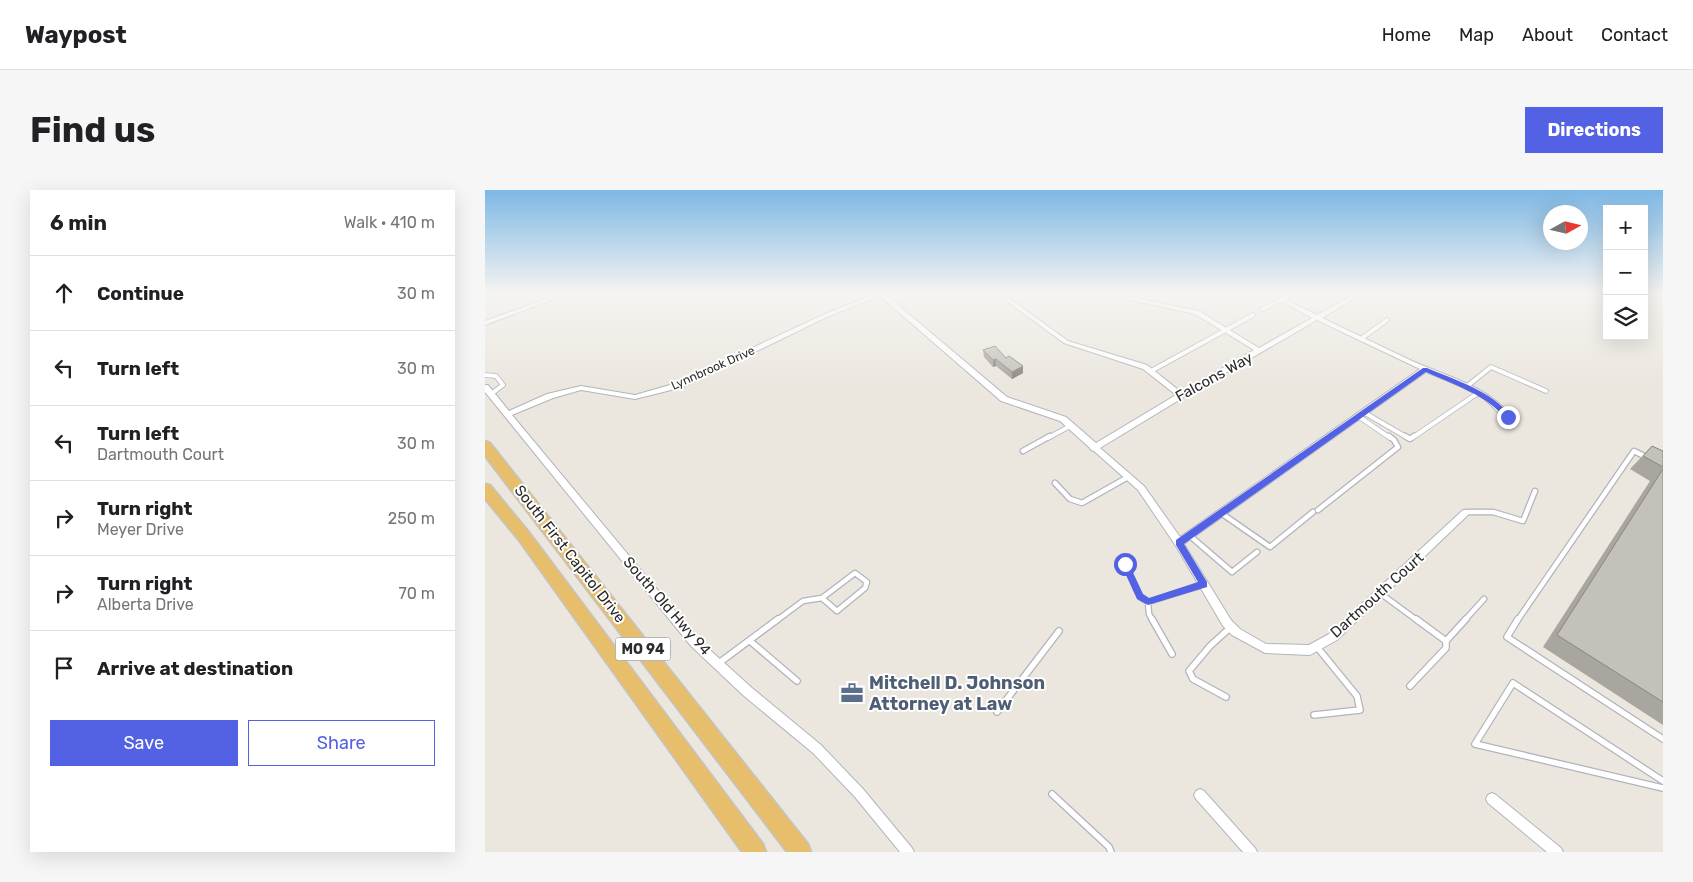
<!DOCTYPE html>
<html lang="en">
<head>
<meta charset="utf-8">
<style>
  :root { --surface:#fff; --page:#f6f6f6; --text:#202124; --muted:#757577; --line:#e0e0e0; --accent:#5361e4 }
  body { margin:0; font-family:Rubik,sans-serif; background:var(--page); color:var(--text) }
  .controls { position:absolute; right:15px; top:15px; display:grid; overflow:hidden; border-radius:0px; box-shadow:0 5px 20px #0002 }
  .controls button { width:45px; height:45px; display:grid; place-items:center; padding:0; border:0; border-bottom:1px solid var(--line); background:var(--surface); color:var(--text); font:25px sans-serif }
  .compass { position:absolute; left:1058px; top:15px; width:45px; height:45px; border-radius:50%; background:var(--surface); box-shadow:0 5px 20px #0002; rotate:82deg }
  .stop { position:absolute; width:15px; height:15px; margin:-11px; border:4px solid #5361e4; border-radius:50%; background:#fff }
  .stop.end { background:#5361e4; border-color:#fff; box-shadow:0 1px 5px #0008 }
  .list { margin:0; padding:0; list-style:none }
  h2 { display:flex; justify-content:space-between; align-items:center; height:65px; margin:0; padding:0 20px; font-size:21px }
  h2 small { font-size:16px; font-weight:400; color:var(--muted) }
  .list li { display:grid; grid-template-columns:32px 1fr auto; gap:15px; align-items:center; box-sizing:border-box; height:75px; padding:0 20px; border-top:1px solid var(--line) }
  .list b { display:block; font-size:19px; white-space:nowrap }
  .list p { margin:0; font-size:16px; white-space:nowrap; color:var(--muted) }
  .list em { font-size:16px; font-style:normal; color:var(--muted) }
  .actions { display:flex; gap:10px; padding:15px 20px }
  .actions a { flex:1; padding:11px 0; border:1px solid var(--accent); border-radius:0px; text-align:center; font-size:18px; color:var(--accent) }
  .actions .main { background:var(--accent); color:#fff }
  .icon { flex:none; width:28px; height:28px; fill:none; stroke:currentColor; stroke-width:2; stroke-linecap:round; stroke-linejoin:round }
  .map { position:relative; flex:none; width:1178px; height:662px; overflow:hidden; border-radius:0px }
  header { display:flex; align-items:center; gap:30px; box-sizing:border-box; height:70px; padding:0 25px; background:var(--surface); border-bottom:1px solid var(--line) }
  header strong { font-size:24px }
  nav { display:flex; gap:28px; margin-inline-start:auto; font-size:18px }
  .intro { display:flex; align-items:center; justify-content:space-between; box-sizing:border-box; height:120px; padding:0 30px }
  h1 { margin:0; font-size:35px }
  .button { padding:12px 22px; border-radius:0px; background:var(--accent); color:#fff; font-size:18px; font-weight:700 }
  main { display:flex; gap:30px; padding:0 30px }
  aside { flex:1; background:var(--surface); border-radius:0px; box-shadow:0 5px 20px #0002 }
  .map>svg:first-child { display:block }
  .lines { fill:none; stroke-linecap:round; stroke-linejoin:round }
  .service-far2-casing { stroke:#b2b4bd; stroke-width:5.5 }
  .service-far1-casing { stroke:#b2b4bd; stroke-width:7 }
  .service-casing { stroke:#b2b4bd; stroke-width:8 }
  .minor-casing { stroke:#b2b4bd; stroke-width:2 }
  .trunk-casing { stroke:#c4c4c4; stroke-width:3 }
  .service-far2 { stroke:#fff; stroke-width:4 }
  .service-far1 { stroke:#fff; stroke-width:4.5 }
  .service { stroke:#fff; stroke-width:5.5 }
  .minor { fill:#fff; fill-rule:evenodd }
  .trunk { fill:#e6be6c; fill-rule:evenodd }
  .wall { fill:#a9a6a0 }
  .shaded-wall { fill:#898782 }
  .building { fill:#c4c1ba; stroke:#898782 }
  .route { fill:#5361e4 }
  .labels { text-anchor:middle; stroke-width:4; stroke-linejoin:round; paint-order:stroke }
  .far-street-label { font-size:12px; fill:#2b2b2b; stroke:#fff }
  .shield { fill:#fff; stroke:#6b6b6b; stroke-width:1 }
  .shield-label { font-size:14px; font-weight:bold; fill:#2b2b2b }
  .street-label { font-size:15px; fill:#2b2b2b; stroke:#fff }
  .near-service-label { font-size:18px; font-weight:bold; fill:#4e5e75; stroke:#fff; text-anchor:start }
</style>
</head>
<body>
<header>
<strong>Waypost</strong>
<nav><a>Home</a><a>Map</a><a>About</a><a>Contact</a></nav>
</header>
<div class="intro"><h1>Find us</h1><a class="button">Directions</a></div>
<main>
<aside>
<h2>6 min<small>Walk · 410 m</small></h2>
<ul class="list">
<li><svg class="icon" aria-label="ahead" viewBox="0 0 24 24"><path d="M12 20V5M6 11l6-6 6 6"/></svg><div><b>Continue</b></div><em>30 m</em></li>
<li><svg class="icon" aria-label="left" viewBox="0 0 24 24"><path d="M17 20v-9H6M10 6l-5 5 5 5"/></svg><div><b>Turn left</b></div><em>30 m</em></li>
<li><svg class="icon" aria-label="left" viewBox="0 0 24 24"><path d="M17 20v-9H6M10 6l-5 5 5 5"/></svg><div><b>Turn left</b><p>Dartmouth Court</p></div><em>30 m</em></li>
<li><svg class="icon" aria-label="right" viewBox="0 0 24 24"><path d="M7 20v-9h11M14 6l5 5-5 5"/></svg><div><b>Turn right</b><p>Meyer Drive</p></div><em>250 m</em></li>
<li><svg class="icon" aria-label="right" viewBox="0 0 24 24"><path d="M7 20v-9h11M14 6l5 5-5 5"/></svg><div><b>Turn right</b><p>Alberta Drive</p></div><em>70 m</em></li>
<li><svg class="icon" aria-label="arrive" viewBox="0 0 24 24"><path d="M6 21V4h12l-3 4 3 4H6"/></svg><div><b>Arrive at destination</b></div></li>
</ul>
<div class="actions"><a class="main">Save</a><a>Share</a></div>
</aside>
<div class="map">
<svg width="1178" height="662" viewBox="0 0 1178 662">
  <rect width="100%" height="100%" fill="#ebe7df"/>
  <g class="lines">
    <defs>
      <path id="service-far2" d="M778,119L809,103
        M876,149L902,130
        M666,181L768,125
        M0,185L11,186L18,195L6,204
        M981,197L1006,177L1061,201
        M880,223L923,248
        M873,226L905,248
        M563,248L585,236
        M927,248L993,203"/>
      <path id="service-far1" d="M920,246L925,249L929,246
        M538,261L565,246
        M570,293L585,309L597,313L643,287
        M833,320L913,257L909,250L904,246
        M981,322H1008L1038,331L1050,301
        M736,323L785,357L828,322
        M704,345L747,382L772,362
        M640,374L655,407L663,412L718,395
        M370,383L382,392L380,398L352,421L337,408Z
        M895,403L933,431
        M663,412L664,424L668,431
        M291,431L318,411L337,408
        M979,431L999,409
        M1032,431L1149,261L1161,267"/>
      <path id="service" d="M667,429L687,464
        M1033,429L1022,447L1178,549
        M265,451L312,491
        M961,451L981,429
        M234,473L293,429
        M925,496L961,458V451L931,429
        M741,507L708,489L704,481L725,456L746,437
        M512,522L574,441
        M829,525L875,520L872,506L832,457
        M1178,591L1028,493L990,554L1178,598
        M567,604L624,657L626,662"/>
      <path id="minor" d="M77,103H85L0,135V131Z
        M392,103H401L400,104L522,207L581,227L611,253L691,205L658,179L579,153L511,103H517L583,151L662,175L696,202L769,160L710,124L641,109L631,103H638L645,107L714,121L774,158L827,128L794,110V108H798L832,125L871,103H878L877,104L837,128C867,142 897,157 927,171C961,186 1003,196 1027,227L1023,230C1014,225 1007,215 999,209C981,197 961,190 941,182L699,354L746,430L755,439L781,454L824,455L844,444L978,320H984L985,322L984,324L852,450L825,465L780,463L747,445L738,436L691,356L653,300L609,261L606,260L605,258L575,231L516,211L395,106L344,126L198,197L150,209L96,200L68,208L27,225L214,450L267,498L336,555L378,599L427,658L429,662H415L370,607L328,563L259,506L206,456L0,202V195H3L24,221L62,204L96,196L150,205L192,193L340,124ZM832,130L935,179L695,347L659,296L615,258L699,207Z
        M715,599L719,601L770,658L772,662H758L711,609L709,605L711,601Z
        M1007,603L1011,605L1076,658L1078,662H1062L1003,613L1001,609L1003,605Z"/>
      <path id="trunk" d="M0,251L5,253L323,654L326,662H302L0,266Z
        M0,294L5,295L43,341L278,654L281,662H257L33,349L0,309Z"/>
    </defs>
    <use href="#service-far2" class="service-far2-casing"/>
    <use href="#service-far1" class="service-far1-casing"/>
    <use href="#service" class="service-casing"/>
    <use href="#minor" class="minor-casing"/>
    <use href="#trunk" class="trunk-casing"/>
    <use href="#service-far2" class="service-far2"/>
    <use href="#service-far1" class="service-far1"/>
    <use href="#service" class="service"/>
    <use href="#minor" class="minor"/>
    <use href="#trunk" class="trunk"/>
  </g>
  <path class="wall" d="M498,160L521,168L538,183L527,189L511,176L508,177L499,167Z
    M1167,256L1178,261V535L1058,457L1165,291L1145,279Z"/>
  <path class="shaded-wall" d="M511,169V176L508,177V170Z
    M538,176V183L527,189V182Z"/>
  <path class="building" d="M510,156L521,168L524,166L538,176L527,182L511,169L508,170L498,160Z
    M1167,256L1178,261V277L1158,266Z
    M1178,279V512L1072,445Z"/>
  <linearGradient id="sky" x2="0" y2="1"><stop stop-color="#7eb8e5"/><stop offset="0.53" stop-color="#f6f4f1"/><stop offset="1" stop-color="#f6f4f1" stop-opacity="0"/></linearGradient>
  <rect width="1178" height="195" fill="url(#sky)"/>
  <path class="route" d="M938,178H942C970,190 1008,201 1026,227L1020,228C1002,205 967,194 941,182L699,354L722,392V397L663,415L652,409L636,374L637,372H643L658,404L664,408L713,392L691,355V350Z"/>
  <defs>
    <symbol id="office-bare" viewBox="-9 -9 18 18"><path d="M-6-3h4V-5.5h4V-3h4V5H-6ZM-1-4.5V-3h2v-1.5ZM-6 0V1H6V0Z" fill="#5c6f8a" stroke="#fff" stroke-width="2.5" paint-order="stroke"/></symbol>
  </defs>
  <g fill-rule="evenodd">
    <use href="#office-bare" x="351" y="487" width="32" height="32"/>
  </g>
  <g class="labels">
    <g class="far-street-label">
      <text transform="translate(228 178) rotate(-24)" y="4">Lynnbrook Drive</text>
    </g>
    <rect class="shield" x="130.5" y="447.5" width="55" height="23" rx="4"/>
    <g class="shield-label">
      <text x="158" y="464">MO 94</text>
    </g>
    <g class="street-label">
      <text transform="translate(729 187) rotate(-29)" y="5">Falcons Way</text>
      <text transform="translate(85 364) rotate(52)" y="5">South First Capitol Drive</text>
      <text transform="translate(892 405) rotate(-42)" y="5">Dartmouth Court</text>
      <text transform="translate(182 416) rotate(49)" y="5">South Old Hwy 94</text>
    </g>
    <g class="near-service-label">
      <text x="384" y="499">Mitchell D. Johnson<tspan x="384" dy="21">Attorney at Law</tspan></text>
    </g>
  </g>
</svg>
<div class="controls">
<button>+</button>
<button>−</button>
<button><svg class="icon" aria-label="layers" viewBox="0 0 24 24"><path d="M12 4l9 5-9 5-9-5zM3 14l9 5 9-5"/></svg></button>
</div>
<svg class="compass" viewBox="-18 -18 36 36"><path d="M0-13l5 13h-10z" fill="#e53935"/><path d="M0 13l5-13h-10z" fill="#757577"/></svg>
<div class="stop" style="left:640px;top:374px"></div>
<div class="stop end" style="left:1023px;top:227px"></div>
</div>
</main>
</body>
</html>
